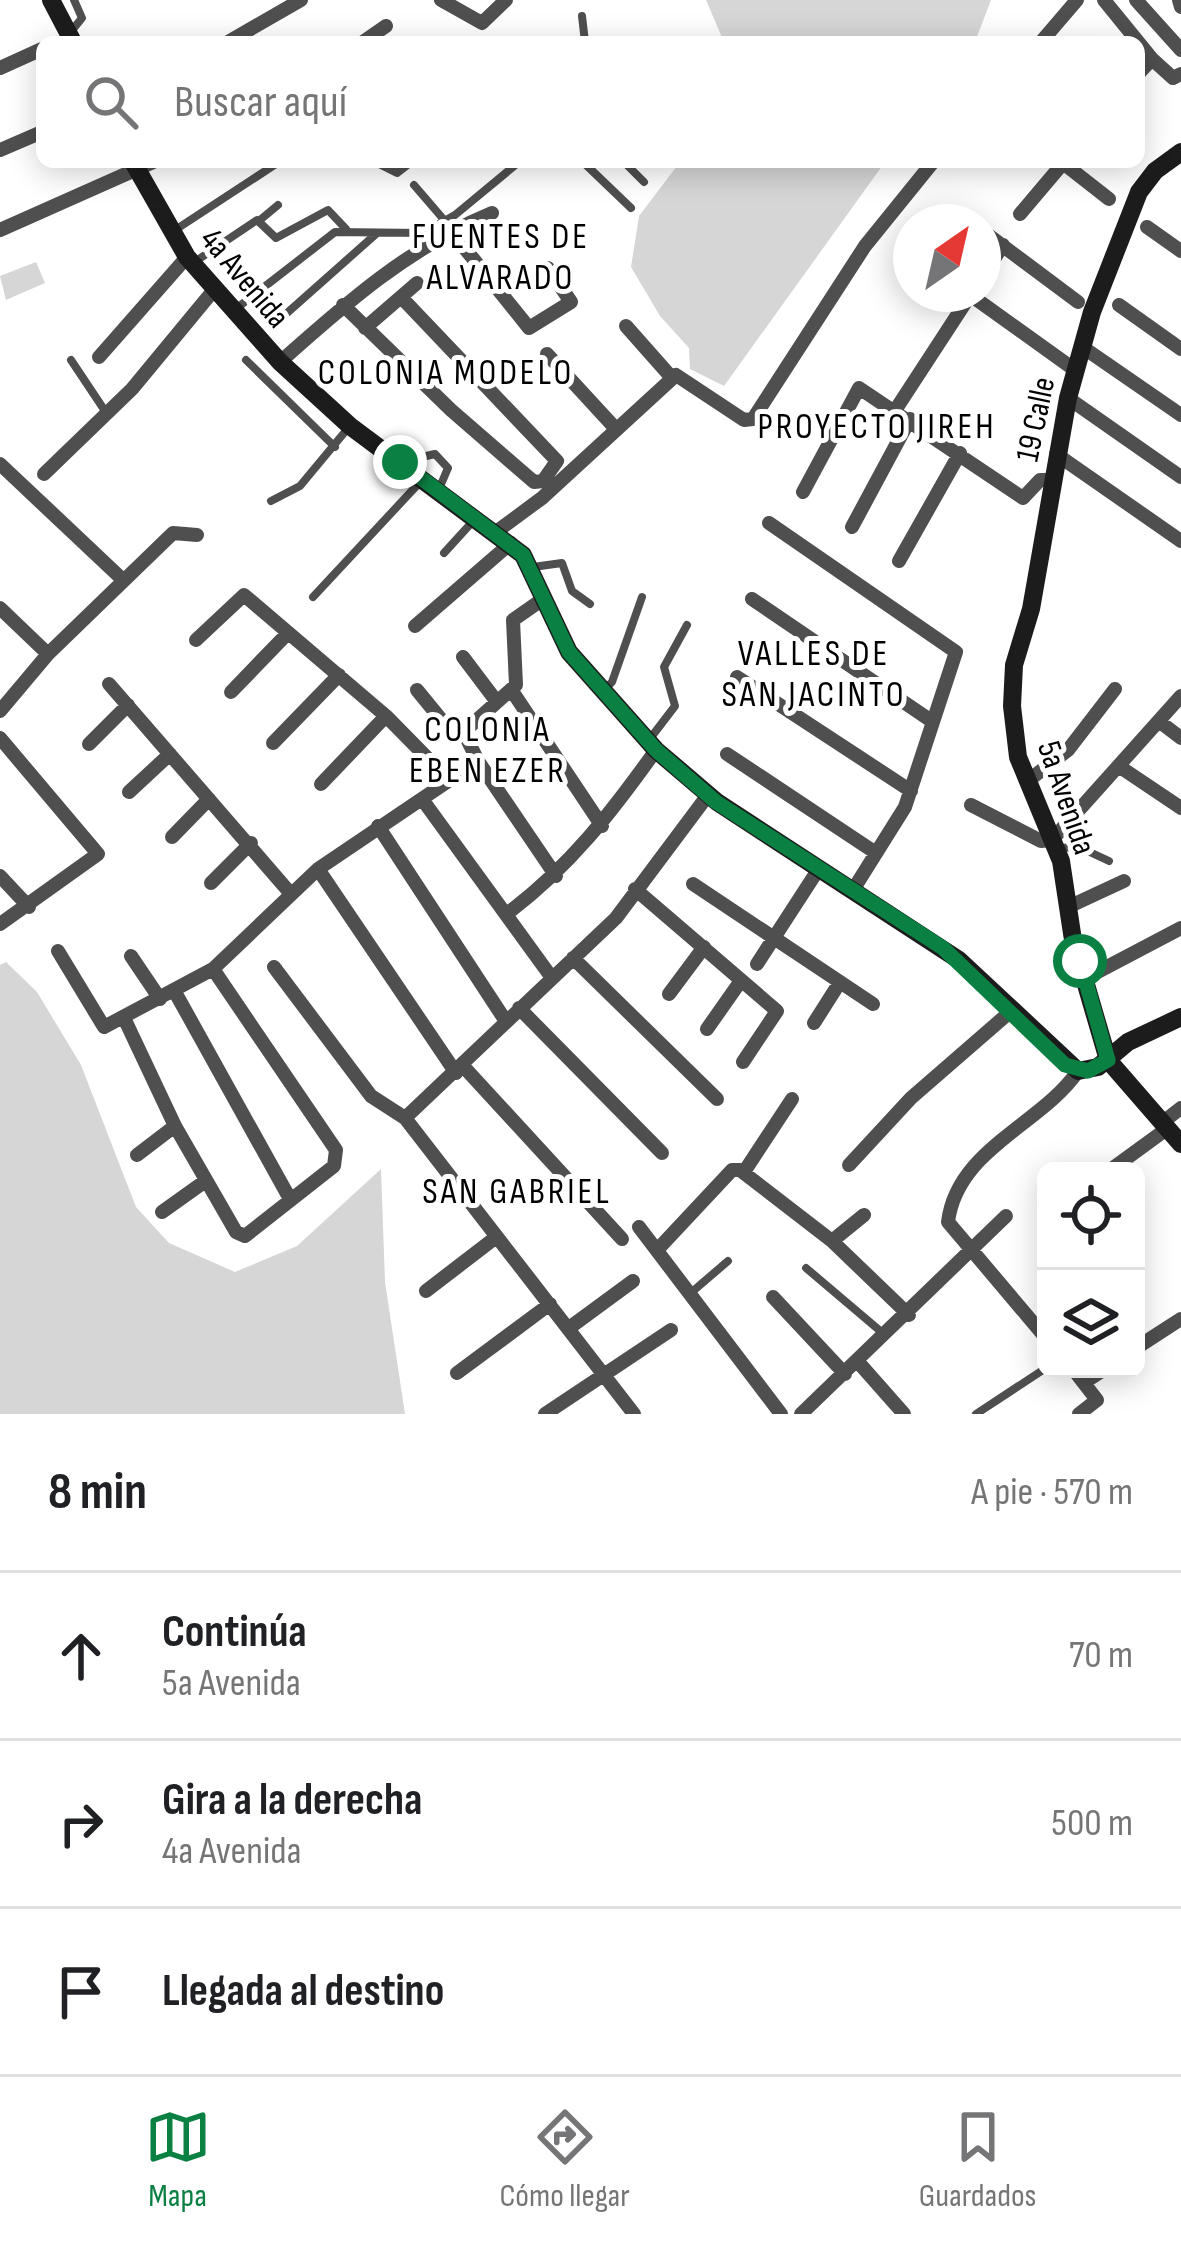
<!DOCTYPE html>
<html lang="es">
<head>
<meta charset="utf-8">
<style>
  :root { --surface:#fff; --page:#f2f2f2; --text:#202124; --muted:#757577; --line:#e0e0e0; --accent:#0b8043 }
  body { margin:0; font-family:"Sofia Sans Condensed",sans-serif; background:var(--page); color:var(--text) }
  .controls { position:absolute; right:36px; bottom:36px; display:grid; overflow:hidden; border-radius:18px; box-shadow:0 6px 30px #0003 }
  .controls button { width:108px; height:108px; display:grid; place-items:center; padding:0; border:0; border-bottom:3px solid var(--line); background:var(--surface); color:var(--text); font:60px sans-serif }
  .compass { position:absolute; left:893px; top:204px; width:108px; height:108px; border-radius:50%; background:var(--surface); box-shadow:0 6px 30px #0003; rotate:34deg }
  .stop { position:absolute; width:36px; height:36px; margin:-27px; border:9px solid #0b8043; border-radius:50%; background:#fff }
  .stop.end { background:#0b8043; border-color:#fff; box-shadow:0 3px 12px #0008 }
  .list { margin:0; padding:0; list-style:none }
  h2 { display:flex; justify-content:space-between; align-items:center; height:156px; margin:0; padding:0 48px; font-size:51px }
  h2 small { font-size:39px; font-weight:400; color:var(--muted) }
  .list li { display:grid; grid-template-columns:78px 1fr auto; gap:36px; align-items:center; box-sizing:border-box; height:168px; padding:0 48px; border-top:3px solid var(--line) }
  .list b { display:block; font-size:45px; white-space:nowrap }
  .list p { margin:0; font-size:39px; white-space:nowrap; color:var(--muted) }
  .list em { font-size:39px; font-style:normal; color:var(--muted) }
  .icon { flex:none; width:66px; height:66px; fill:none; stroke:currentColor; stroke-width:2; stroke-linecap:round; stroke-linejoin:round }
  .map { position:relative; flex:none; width:1181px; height:1414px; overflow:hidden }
  .search { position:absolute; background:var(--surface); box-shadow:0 6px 30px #0003; left:36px; right:36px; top:36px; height:132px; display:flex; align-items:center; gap:30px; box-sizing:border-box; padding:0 42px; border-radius:18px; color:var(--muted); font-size:45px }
  .sheet { height:660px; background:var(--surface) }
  nav { display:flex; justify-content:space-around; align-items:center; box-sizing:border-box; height:168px; border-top:3px solid var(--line); background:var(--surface); font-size:33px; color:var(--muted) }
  nav a { display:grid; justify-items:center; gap:6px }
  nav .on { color:var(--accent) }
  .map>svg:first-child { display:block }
  .green { fill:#d6d6d6 }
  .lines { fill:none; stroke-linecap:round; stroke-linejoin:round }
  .lane { stroke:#4f4f4f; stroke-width:8 }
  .street { stroke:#4f4f4f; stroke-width:14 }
  .secondary { stroke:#1c1c1c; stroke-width:18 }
  .route { stroke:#0b8043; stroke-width:15 }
  .labels { text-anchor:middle; stroke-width:10; stroke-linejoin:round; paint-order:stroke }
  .street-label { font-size:33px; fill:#000; stroke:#fff }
  .neighbourhood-label { font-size:36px; letter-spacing:3px; fill:#000; stroke:#fff }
</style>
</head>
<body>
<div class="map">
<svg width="1181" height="1414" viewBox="0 0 1181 1414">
  <rect width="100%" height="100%" fill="#fff"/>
  <path class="green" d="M706,0H991L975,42H724Z
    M680,162H885L724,386L690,369L689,348L660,316L631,267L639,216Z
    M36,262L45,283L6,300L0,276Z
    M6,962L37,992L81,1065L136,1207L169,1243L235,1272L297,1246L381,1169L385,1282L405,1414H0V965Z"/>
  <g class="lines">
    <path class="lane" d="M582,16L585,42
      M69,34L82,18L74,0
      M375,162L397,173L411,162
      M583,162L631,208
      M624,162L644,182
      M414,185L445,221
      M260,220L278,205
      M172,232L279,162
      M193,263L257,220L276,238L328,210L346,229
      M237,308L335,232L423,233L455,215L519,162
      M287,313L376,234
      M71,360L107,414
      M246,360L335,447
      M400,462L435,454L448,468L439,489
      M271,501L300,486L349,427
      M444,553L475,519
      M533,567L562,563L572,591L590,604
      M313,597L421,481
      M604,690L612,682L642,597
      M649,740L675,706L664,667L687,625
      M1058,848L1079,847L1109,861
      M806,1268L885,1335
      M693,1291L728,1261
      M976,1414L1046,1368"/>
    <path class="street" d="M441,0L482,23L506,0
      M1104,0L1152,59
      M1136,0L1181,50
      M1179,0L1181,7
      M228,42L301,0
      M363,42L386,26
      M1041,42L1077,0
      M0,68L42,49
      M1139,73L1152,59L1173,78L1181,74
      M0,150L42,132
      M1063,163L1109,199
      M1020,214L1064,162
      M1147,227L1181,251
      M0,230L153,162
      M450,230L529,328L571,302L548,268
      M983,231L1078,302
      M983,276L1003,245
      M969,294L1075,370
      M343,305L451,410L534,482L543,481L557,461L401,297
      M1119,305L1181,349
      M626,326L672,378
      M365,328L417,283
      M1081,346L1181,415
      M547,354L616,429
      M99,357L187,257
      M280,362C345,304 409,247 492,213
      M1068,398L1181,477
      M896,409L971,294
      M1056,454L1181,541
      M0,464L122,579
      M44,474L132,389L213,291
      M803,492L859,388L1023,498L1040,480H1052
      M769,523L956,652L905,807L853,890
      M852,527L910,419
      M496,532L542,498L676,375L744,420L753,419L865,246L933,162
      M899,561L960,453
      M752,599L933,722
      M0,608L48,654
      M415,626L511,543
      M196,640L244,595L386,716L449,780
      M463,657L497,702
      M737,677L911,791
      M109,684L291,894
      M417,690L453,734L466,737
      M512,691L602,826
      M231,692L288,633
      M0,711L48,654L173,533L197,535
      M1160,722L1181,738
      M0,738L98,854L0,924
      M273,743L339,675
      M89,744L128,705
      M727,754L876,853
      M478,761L556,876
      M1120,767L1181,808
      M1029,780L1068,750L1115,689
      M321,784L386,716
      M129,792L170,754
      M422,799L552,978
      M971,805L1041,841L1052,840L1181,696
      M378,826L505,1020
      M172,837L209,799
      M318,869L456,1073
      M0,876L29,907
      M211,883L251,843
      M693,884L873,1004
      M635,889L777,1011L743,1062
      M1068,907L1124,881
      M508,913C570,866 611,813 656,750
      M58,951L104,1027L213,969L318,869L478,761L466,737L468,728L516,685L513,620L543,599
      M131,956L160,999
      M573,958L717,1099
      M757,964L818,870
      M274,967L371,1096L405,1118
      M1086,978L1181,928
      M175,992L290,1199
      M669,994L704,947
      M519,1008L662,1153
      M125,1020L175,1126L236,1232L245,1236L334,1166L336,1150L213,969
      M814,1023L840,982
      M707,1029L740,982
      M463,1066L622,1239
      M405,1118L616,918L708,795
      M405,1118L634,1414
      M1163,1122L1181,1108
      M137,1155L175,1126
      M849,1165L911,1098L1010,1012
      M1109,1171L1168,1128
      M744,1172L792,1099
      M162,1212L204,1182
      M639,1227L781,1414
      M832,1241L864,1215
      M659,1248L732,1170H740L832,1241L909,1315
      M426,1291L495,1238
      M773,1297L845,1374
      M569,1328L633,1281
      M1046,1338L948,1222C957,1149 1041,1125 1078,1071
      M1136,1348L1181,1319
      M859,1363L904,1414
      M1073,1369L1097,1400L1079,1414
      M457,1373L550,1304
      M1085,1382L1105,1369
      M545,1414L671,1330
      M801,1414L1006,1216"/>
    <path class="secondary" d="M51,0L73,42
      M1181,152L1155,171L1139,192L1092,312L1068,398L1031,609L1014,665L1012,706L1018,757L1061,861L1073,940L1108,1060L1181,1144
      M133,162L187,257L280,362L350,426L523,555L569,652L656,750L717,802L959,960L1078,1071L1098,1067L1128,1042L1181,1017"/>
  </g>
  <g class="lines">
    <path class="route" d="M400,462L523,555L569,652L656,750L716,802L943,948L1065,1065L1088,1071L1108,1060L1080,961"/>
  </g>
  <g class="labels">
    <g class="street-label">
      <text transform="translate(246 277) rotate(50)" y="12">4a Avenida</text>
      <text transform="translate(1034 419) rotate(-78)" y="12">19 Calle</text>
      <text transform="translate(1068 797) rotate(71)" y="12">5a Avenida</text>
    </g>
    <g class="neighbourhood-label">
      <text x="501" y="248">FUENTES DE<tspan x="501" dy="41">ALVARADO</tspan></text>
      <text x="446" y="384">COLONIA MODELO</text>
      <text x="877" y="438">PROYECTO JIREH</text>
      <text x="814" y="665">VALLES DE<tspan x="814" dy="41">SAN JACINTO</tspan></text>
      <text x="488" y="741">COLONIA<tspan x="488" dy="41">EBEN EZER</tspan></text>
      <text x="517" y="1203">SAN GABRIEL</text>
    </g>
  </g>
</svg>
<div class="controls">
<button><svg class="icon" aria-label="locate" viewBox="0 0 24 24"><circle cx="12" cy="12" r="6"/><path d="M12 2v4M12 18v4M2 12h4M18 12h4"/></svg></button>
<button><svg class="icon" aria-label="layers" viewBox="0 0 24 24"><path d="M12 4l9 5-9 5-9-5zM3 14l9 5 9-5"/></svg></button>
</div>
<svg class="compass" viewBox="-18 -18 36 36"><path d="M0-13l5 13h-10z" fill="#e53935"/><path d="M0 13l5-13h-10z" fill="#757577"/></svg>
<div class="stop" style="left:1080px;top:961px"></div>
<div class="stop end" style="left:400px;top:462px"></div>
<div class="search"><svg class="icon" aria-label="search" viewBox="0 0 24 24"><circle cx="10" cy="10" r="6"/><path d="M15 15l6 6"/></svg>Buscar aquí</div>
</div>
<section class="sheet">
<h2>8 min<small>A pie · 570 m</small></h2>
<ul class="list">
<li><svg class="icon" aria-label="ahead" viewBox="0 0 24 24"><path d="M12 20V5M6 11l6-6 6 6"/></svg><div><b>Continúa</b><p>5a Avenida</p></div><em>70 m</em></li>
<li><svg class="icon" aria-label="right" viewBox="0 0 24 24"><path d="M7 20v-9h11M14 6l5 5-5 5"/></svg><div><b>Gira a la derecha</b><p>4a Avenida</p></div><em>500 m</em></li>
<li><svg class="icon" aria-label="arrive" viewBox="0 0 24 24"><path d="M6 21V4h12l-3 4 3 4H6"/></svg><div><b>Llegada al destino</b></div></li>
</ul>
</section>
<nav>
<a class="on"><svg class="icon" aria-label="map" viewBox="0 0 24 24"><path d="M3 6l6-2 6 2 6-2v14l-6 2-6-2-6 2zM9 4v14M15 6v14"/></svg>Mapa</a>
<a><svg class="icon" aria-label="directions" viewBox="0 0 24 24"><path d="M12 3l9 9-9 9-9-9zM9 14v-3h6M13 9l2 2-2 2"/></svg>Cómo llegar</a>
<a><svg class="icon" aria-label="saved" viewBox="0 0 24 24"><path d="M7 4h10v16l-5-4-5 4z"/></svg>Guardados</a>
</nav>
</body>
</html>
